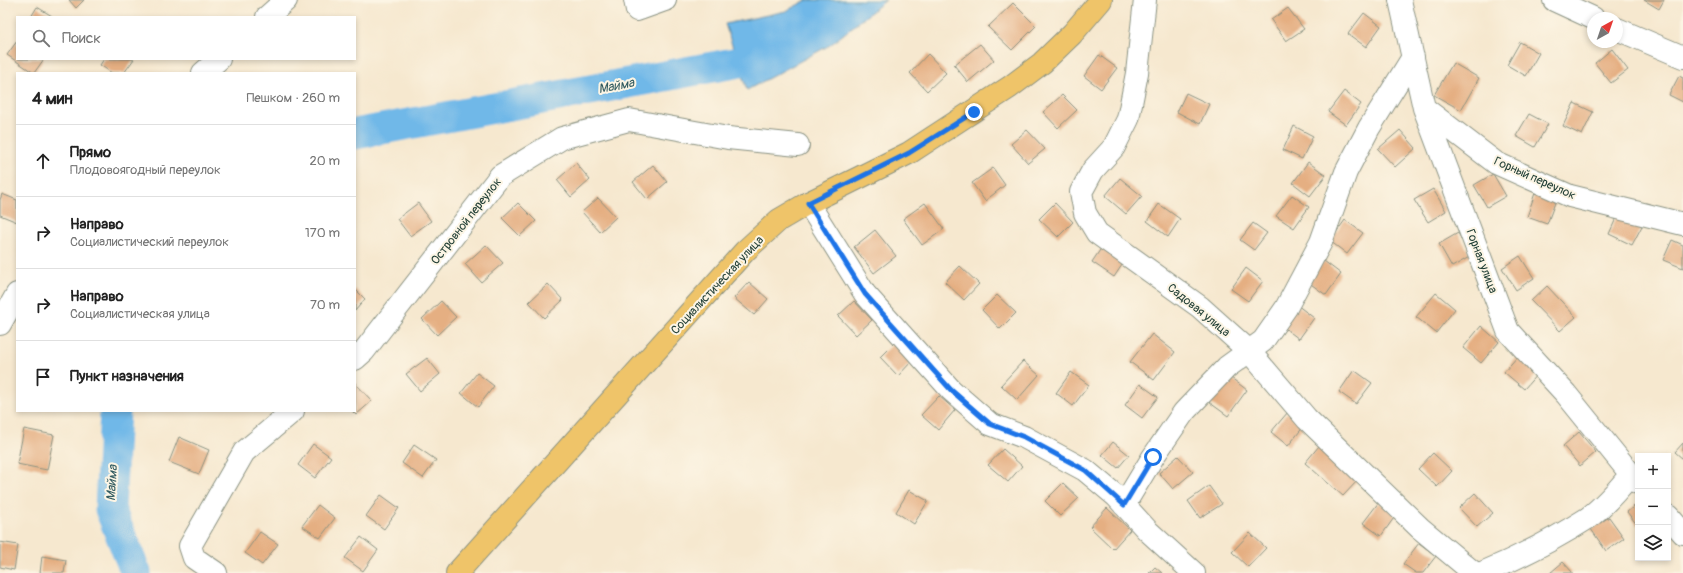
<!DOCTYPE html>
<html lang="ru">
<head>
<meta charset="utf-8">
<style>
  :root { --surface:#fff; --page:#f6f6f6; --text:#222; --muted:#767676; --line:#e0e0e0 }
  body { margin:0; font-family:Pangolin,sans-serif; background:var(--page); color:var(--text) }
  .controls { position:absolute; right:12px; bottom:12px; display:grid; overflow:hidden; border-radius:0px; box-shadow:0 2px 6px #0003 }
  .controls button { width:36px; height:36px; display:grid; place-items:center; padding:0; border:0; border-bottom:1px solid var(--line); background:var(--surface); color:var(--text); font:20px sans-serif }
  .compass { position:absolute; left:1587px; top:12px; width:36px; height:36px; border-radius:50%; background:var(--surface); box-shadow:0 2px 6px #0003; rotate:40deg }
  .stop { position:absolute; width:12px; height:12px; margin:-9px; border:3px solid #1a73e8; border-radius:50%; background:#fff }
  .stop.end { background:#1a73e8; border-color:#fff; box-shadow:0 1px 4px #0008 }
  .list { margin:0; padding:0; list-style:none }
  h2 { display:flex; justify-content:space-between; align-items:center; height:52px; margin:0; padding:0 16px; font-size:17px }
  h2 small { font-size:13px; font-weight:400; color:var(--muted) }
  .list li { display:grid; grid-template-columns:26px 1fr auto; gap:12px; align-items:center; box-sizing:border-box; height:72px; padding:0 16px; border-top:1px solid var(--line) }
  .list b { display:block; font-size:15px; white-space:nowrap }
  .list p { margin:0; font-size:13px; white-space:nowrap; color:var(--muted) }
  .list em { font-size:13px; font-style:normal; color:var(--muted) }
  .icon { flex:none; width:22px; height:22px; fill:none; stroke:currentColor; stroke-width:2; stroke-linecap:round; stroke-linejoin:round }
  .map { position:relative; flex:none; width:1683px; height:573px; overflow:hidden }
  .search { position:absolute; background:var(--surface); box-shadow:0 2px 6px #0003; left:16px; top:16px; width:340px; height:44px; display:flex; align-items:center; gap:10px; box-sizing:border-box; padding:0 14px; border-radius:0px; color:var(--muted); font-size:15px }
  .panel { position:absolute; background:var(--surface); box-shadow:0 2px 6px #0003; left:16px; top:72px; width:340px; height:340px; border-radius:0px }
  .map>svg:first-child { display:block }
  .water { fill:#70b8e8; stroke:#487a8e }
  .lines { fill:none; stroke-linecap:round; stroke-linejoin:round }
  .river { stroke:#70b8e8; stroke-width:31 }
  .building { fill:#e5af82 }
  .minor-casing { stroke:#8a9282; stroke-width:24 }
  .major-casing { stroke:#8a9282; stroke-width:24 }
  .minor { stroke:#fff; stroke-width:22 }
  .major { stroke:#efc469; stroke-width:22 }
  .route { stroke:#1a73e8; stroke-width:5 }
  .labels { text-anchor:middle; stroke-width:4; stroke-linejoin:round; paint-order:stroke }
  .street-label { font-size:12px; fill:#1f3d34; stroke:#fcf5e5 }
  .water-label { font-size:13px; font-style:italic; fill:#335c61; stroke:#fcf5e5 }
</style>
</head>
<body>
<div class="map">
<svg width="1683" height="573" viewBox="0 0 1683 573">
  <rect width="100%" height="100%" fill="#fcf5e5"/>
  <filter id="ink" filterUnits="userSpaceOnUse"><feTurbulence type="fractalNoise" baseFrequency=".025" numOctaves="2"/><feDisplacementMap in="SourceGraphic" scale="8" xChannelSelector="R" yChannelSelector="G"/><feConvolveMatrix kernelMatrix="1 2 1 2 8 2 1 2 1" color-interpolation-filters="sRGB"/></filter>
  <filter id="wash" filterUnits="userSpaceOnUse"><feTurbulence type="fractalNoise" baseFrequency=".012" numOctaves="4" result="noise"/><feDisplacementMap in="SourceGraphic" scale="16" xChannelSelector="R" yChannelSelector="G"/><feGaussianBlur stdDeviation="0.9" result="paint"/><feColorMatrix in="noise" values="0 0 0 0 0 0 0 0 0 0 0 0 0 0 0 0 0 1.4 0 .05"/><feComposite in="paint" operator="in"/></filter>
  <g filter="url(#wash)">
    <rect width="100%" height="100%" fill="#f6e8cf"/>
    <path class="water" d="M807,0H886L830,45L747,90L725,24L786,11Z"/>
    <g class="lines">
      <path class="river" d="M355,134L766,57L778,52
        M115,411L110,509L136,573"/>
    </g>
    <g id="blocks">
      <path class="building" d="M69,0H84L76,8Z
        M1644,0H1664L1659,9Z
        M1013,3L1036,26L1012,50L988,27Z
        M37,7L52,16V17H31Z
        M1288,8L1304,29L1286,41L1271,20Z
        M1364,13L1381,26L1366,47L1348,34Z
        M17,41V59H44L34,73L7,55Z
        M1520,42L1539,53L1526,76L1507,65Z
        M980,44L994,60L968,82L954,65Z
        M1612,49L1628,70L1611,83L1595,63Z
        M928,54L946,73L927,91L910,73Z
        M1099,55L1117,68L1101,89L1084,76Z
        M104,59H134L124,73H112L100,65Z
        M1453,63L1479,78L1461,110L1434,95Z
        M1679,76L1683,78V102L1669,95Z
        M1344,91L1361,104L1346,125L1328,112Z
        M1186,93L1209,104L1200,124L1177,112Z
        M1062,95L1077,110L1058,128L1043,112Z
        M1574,103L1593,112L1582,135L1563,126Z
        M1529,114L1548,124L1535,147L1516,136Z
        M1294,126L1313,136L1302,159L1283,150Z
        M1027,130L1045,149L1028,163L1011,144Z
        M1400,130L1416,148L1395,167L1378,149Z
        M1308,162L1326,175L1310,196L1293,183Z
        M576,163L590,180L571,197L557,180Z
        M653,165L667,182L647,199L633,182Z
        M993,168L1005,185L985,201L972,183Z
        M1493,174L1506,196L1487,207L1474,185Z
        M1120,178L1142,196L1126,214L1105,196Z
        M1433,189L1446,211L1428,222L1414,200Z
        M1535,193L1556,200L1547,224L1527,217Z
        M2,194L17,200V222L0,215V200Z
        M1292,195L1309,207L1294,228L1276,216Z
        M598,198L616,217L600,232L582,212Z
        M418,203L431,221L410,236L397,219Z
        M518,203L536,221L520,236L502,218Z
        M925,203L944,229L922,245L903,219Z
        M1055,203L1073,222L1058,237L1039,219Z
        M1159,204L1180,219L1168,237L1147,221Z
        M1618,214L1642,226L1632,245L1609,234Z
        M1345,220L1363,233L1347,254L1330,241Z
        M1253,223L1267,233L1254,250L1240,240Z
        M875,230L896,256L874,273L854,247Z
        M1458,233L1471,256L1452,267L1439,244Z
        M1672,240L1683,245V268L1663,260Z
        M1104,244L1126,259L1114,277L1092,262Z
        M486,245L503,263L481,282L465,264Z
        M1520,256L1534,278L1516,290L1502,268Z
        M1324,261L1341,274L1326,295L1308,282Z
        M960,266L979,284L964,300L945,282Z
        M1246,268L1263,281L1248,301L1231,289Z
        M749,282L768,299L754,315L734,298Z
        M548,284L563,300L544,318L529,302Z
        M1547,286L1576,317L1560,331L1531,301Z
        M355,289L365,299L355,311Z
        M1436,293L1455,309L1436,333L1416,317Z
        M997,295L1016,313L1000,329L982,310Z
        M441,301L456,317L437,335L422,319Z
        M854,301L872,320L856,335L838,316Z
        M1297,305L1314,318L1299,339L1282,326Z
        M1481,326L1499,342L1481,363L1463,348Z
        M1152,334L1175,352L1154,380L1130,362Z
        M895,342L913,360L898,376L880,357Z
        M1518,356L1538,373L1524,389L1504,372Z
        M427,358L440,374L420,391L406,374Z
        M1023,361L1039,375L1017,400L1001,385Z
        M1354,370L1372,383L1356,404L1339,392Z
        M1071,372L1089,385L1073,406L1056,393Z
        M477,373L494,386L478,407L461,393Z
        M1226,374L1247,390L1228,416L1206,400Z
        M355,383L372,401L356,415L352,411H355Z
        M1140,384L1158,397L1142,418L1125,405Z
        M939,396L955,410L938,430L921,415Z
        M1288,412L1304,426L1288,446L1271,432Z
        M24,429L54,435L47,470L17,464Z
        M1579,432L1596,452L1580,466L1563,446Z
        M179,437L209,450L199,474L169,462Z
        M1113,442L1129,455L1118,468L1102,455Z
        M1683,443V459L1675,452Z
        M313,444L331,457L315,478L298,465Z
        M414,445L436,460L423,478L402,463Z
        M1319,446L1358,480L1343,496L1305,463Z
        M1003,449L1022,466L1008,482L988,465Z
        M1433,453L1452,471L1437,487L1418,469Z
        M1178,456L1193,472L1173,489L1159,473Z
        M1063,483L1079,498L1060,516L1045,501Z
        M1209,486L1222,504L1200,518L1188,501Z
        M909,490L928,501L914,524L896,512Z
        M1475,493L1493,513L1477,527L1459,508Z
        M381,495L399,508L384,529L366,516Z
        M1379,502L1396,515L1381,536L1363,523Z
        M1638,503V526L1627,512Z
        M318,505L335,518L320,538L302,526Z
        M1107,508L1130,530L1113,549L1090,527Z
        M1609,517L1624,538L1606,551L1591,529Z
        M260,532L278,544L262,565L245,553Z
        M1250,533L1266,548L1248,567L1232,552Z
        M361,537L378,550L363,571L345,558Z
        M0,542L18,545L14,570L0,567Z
        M1419,543L1436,556L1423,573H1416L1403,564Z
        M42,556L66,560L64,573H40Z
        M1563,562L1573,573H1550Z
        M1155,567L1162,573H1149Z"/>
    </g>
  </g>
  <g filter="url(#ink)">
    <use href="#blocks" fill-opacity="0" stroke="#8a9282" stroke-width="1"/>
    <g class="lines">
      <defs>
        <path id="minor" d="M635,0L637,10L665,0
          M1145,0L1137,73L1128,119L1114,147L1093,170L1081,192L1085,213L1097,233L1200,307L1249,351L1307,419L1420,528L1474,573
          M1400,0L1424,108L1508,331L1566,394L1638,483
          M1554,0L1593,18
          M267,17L286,0
          M1617,29L1683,57
          M203,73L219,59
          M1424,108L1496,163L1570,196L1683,224
          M808,203L865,294L951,390L990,424L1024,437L1085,470L1116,496L1148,531L1194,573
          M0,324L17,294
          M355,359L364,351L500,176L562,138L629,120L728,138L798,145
          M1124,505L1153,457L1184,412L1227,367L1263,341L1286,308L1321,242L1346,172L1369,128L1413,57
          M1668,516L1683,533
          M216,573L194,558L190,546L244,452L293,411
          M1482,573C1518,558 1555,539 1588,518C1604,506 1618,490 1631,474"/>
        <path id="major" d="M457,573L745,251L779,220L808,203L909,153L1010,87L1042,63L1072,34L1101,0"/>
      </defs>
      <use href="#minor" class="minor-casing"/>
      <use href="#major" class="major-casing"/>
      <use href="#minor" class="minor"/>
      <use href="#major" class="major"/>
    </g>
  </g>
  <g class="lines" filter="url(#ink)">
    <path class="route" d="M974,112L909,153L808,203L865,294L951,390L990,424L1024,437L1085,470L1124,505L1153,457"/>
  </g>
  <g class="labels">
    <g class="street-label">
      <text transform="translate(1535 178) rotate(24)" y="4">Горный переулок</text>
      <text transform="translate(466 221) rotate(-52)" y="4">Островной переулок</text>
      <text transform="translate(1482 261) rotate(69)" y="4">Горная улица</text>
      <text transform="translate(717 285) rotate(-47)" y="4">Социалистическая улица</text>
      <text transform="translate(1199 310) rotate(39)" y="4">Садовая улица</text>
    </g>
    <g class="water-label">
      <text transform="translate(616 85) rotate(-11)" y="5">Майма</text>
      <text transform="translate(111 483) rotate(-87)" y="5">Майма</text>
    </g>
  </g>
</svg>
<div class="controls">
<button>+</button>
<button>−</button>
<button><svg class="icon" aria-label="layers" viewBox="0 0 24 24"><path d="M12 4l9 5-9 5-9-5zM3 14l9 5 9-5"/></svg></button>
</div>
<svg class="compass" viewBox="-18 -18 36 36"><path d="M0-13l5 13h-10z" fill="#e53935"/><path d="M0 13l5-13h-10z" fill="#767676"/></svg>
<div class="stop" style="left:1153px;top:457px"></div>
<div class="stop end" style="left:974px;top:112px"></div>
<div class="search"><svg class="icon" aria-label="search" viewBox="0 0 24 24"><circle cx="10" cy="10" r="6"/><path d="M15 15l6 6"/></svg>Поиск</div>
<section class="panel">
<h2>4 мин<small>Пешком · 260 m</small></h2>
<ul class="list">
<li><svg class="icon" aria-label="ahead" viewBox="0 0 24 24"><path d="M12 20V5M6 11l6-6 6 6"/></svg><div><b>Прямо</b><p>Плодовоягодный переулок</p></div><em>20 m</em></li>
<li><svg class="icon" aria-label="right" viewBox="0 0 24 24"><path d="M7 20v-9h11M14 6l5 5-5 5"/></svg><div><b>Направо</b><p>Социалистический переулок</p></div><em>170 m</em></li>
<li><svg class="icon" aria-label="right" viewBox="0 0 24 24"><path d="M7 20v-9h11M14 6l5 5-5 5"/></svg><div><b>Направо</b><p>Социалистическая улица</p></div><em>70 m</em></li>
<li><svg class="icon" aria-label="arrive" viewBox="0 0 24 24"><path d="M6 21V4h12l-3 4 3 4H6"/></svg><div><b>Пункт назначения</b></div></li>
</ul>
</section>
</div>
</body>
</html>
